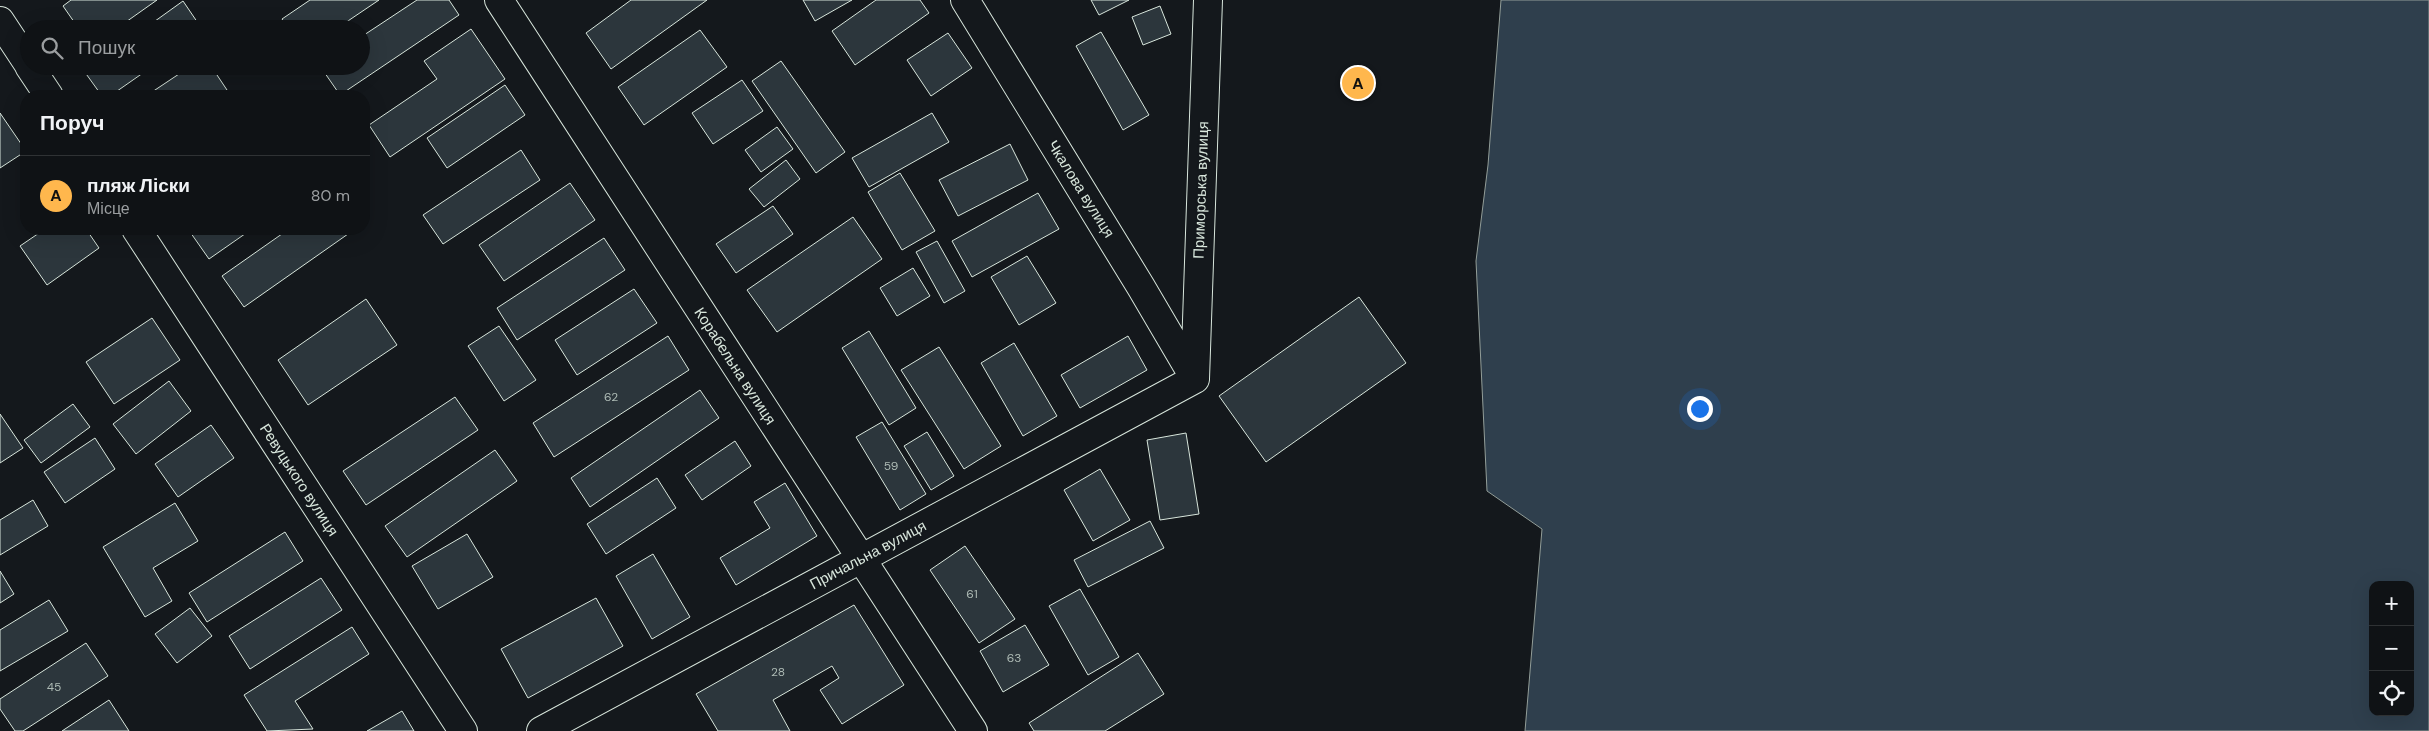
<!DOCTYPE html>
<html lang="uk">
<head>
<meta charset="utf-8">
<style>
  :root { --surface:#0f1215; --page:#181b1e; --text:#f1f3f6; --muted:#9b9ea0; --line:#2f3234; --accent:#ffb74d }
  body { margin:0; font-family:"DM Sans",sans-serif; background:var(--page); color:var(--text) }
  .controls { position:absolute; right:15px; bottom:15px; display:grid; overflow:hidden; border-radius:10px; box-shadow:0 5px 20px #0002 }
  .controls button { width:45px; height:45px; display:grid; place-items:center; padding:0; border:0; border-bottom:1px solid var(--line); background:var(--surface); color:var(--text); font:25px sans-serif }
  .you { position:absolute; left:1699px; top:408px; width:18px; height:18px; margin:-12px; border:4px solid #fff; border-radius:50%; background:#1a73e8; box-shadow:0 0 0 8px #1a73e833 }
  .badge { display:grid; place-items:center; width:32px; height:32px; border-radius:50%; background:var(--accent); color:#111; font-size:16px; font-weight:700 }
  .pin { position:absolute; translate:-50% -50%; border:2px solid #fff; box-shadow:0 1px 5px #0006 }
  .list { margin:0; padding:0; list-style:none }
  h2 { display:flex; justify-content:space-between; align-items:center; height:65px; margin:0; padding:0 20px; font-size:21px }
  h2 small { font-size:16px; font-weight:400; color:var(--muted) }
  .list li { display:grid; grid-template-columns:32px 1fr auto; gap:15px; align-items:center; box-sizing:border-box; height:80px; padding:0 20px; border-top:1px solid var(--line) }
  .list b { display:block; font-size:19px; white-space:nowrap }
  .list p { margin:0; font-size:16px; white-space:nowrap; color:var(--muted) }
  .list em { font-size:16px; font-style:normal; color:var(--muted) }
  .icon { flex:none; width:28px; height:28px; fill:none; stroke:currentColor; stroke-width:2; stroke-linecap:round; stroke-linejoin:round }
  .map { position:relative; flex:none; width:2429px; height:731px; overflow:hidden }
  .search { position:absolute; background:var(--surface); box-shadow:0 5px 20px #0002; left:20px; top:20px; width:350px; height:55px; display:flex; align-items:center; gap:12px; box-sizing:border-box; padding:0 18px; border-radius:28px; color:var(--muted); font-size:19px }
  .panel { position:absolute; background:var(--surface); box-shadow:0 5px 20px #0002; left:20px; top:90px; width:350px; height:145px; border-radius:20px }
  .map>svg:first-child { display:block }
  .water { fill:#2f3f4d; stroke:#939e99; fill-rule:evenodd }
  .building { fill:#2c363c; stroke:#d8e6dc }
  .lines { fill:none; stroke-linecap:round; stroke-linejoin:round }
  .minor-casing { stroke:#d8e6dc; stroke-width:30 }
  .minor { stroke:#14181c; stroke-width:28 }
  .labels { text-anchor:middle; stroke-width:4; stroke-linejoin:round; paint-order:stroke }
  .number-label { font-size:12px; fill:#adbab4 }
  .street-label { font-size:15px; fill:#d8e6dc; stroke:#14181c }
</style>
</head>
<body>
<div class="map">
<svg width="2429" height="731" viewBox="0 0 2429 731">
  <rect width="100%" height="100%" fill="#14181c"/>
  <path class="water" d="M1501,0H2429V731H1525L1542,529L1487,491L1476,261L1488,165ZM2373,585H2410V712H2373Z"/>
  <path class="building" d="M71,0H157L116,29H79L63,6Z
    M310,0H379L336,29H289L282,19Z
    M417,0H449L459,15L340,95L320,66H361V37Z
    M631,0H707L611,69L586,33Z
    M803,0H852L815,21Z
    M876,0H920L929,13L855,65L832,31Z
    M1091,0H1129L1099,15Z
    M183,1L202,29H144Z
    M1160,6L1171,34L1143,45L1132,17Z
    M471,29L505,79L390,157L369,125L437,79L424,61Z
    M700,30L727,67L644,125L618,87Z
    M1101,32L1149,115L1123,130L1076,46Z
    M948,33L972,68L931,96L907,60Z
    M781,61L845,152L816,173L752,81Z
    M90,66H153L110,96H102L84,71Z
    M191,66H211L227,90L218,96H146Z
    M742,80L763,111L713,144L692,113Z
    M505,85L525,115L447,168L427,138Z
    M0,113L26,151L0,168Z
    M932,113L949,142L869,187L852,158Z
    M777,127L793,149L761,172L745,150Z
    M1010,144L1028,180L958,216L939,180Z
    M521,150L540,180L443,244L423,215Z
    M786,160L800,179L764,207L749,189Z
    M900,173L935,231L902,250L868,192Z
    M570,183L595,220L504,281L479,245Z
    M1038,193L1059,229L972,277L952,241Z
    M773,206L793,234L736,273L716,244Z
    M853,217L882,259L777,332L747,290Z
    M45,229H86L99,248L47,285L20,246Z
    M188,229H252L209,259Z
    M289,229H344L348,234L244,307L222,276Z
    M604,238L625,270L517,340L497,308Z
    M937,241L965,291L944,303L916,252Z
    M1027,256L1056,303L1019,325L991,277Z
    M913,268L930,296L897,316L880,288Z
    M634,289L657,323L577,375L555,340Z
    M1359,297L1406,363L1266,462L1219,396Z
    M366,299L397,345L308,405L278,360Z
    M152,318L180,360L114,404L86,362Z
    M499,326L536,380L504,401L468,346Z
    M869,331L916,408L889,425L842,348Z
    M668,336L689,370L554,457L533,423Z
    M1128,336L1147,370L1080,408L1061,375Z
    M1014,343L1057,416L1023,436L981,363Z
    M939,347L1001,446L964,469L901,370Z
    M169,381L191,411L136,454L113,424Z
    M700,390L719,418L590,507L571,478Z
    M455,397L478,430L366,505L343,471Z
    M73,404L90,427L41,463L24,440Z
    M0,414L23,448L0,463Z
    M882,422L926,494L900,510L856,437Z
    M211,425L234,458L178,497L155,464Z
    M927,432L954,476L931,490L904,446Z
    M1186,433L1199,514L1160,520L1147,440Z
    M95,438L115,469L65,503L44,472Z
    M735,441L751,466L702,500L685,475Z
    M495,450L517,481L407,557L385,526Z
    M1100,469L1130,520L1093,541L1064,490Z
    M657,478L676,508L606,554L587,524Z
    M785,483L817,536L736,585L720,558L770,528L754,502Z
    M33,500L48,526L0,555V520Z
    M175,503L198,541L153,568L172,601L145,617L103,547Z
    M1150,521L1164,548L1088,587L1074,560Z
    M285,532L303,561L207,622L189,593Z
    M467,534L493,577L438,609L412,566Z
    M965,546L1015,619L979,643L930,570Z
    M653,554L690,617L652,639L616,576Z
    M0,571L14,594L0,603Z
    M321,578L342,610L250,669L229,636Z
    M1080,589L1119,657L1088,675L1049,606Z
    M596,598L623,646L528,698L501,649Z
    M49,600L68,631L0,671V630Z
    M854,605L904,685L842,724L820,690L839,678L832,666L773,700L790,731H718L696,694Z
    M190,608L212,636L177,663L155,634Z
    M1025,625L1049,665L1003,692L980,651Z
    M352,627L369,654L295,701L313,729L267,731L244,695Z
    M86,643L108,676L23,731H15L0,709V699Z
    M1138,653L1164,694L1105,731H1034L1029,723Z
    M109,700L129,731H62Z
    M402,711L414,731H367Z"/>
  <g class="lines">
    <defs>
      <path id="minor" d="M499,0L973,731
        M965,0L1141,287L1195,379
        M0,21L29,65
        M29,66L49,96
        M136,229L463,731
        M1195,379L1208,0
        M541,731L1195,379"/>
    </defs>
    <use href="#minor" class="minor-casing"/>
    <use href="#minor" class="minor"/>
  </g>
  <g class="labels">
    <g class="number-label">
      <text x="611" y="401">62</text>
      <text x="891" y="470">59</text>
      <text x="972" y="598">61</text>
      <text x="1014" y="662">63</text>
      <text x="778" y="676">28</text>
      <text x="54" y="691">45</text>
    </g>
    <g class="street-label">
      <text transform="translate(1081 189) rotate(58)" y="5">Чкалова вулиця</text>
      <text transform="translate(1201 190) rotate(-88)" y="5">Приморська вулиця</text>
      <text transform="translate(735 366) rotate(57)" y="5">Корабельна вулиця</text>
      <text transform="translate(299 480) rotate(57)" y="5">Ревуцького вулиця</text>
      <text transform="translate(868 555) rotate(-28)" y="5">Причальна вулиця</text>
    </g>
  </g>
</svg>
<div class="controls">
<button>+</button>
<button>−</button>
<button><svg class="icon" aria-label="locate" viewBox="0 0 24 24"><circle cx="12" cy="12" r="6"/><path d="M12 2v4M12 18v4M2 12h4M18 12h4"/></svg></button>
</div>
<div class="you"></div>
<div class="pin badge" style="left:1358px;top:83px">A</div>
<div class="search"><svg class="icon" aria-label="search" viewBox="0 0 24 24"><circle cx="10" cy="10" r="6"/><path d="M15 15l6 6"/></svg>Пошук</div>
<section class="panel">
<h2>Поруч<small></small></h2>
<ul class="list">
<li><span class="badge">A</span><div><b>пляж Ліски</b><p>Місце</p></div><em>80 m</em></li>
</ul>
</section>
</div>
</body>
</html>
